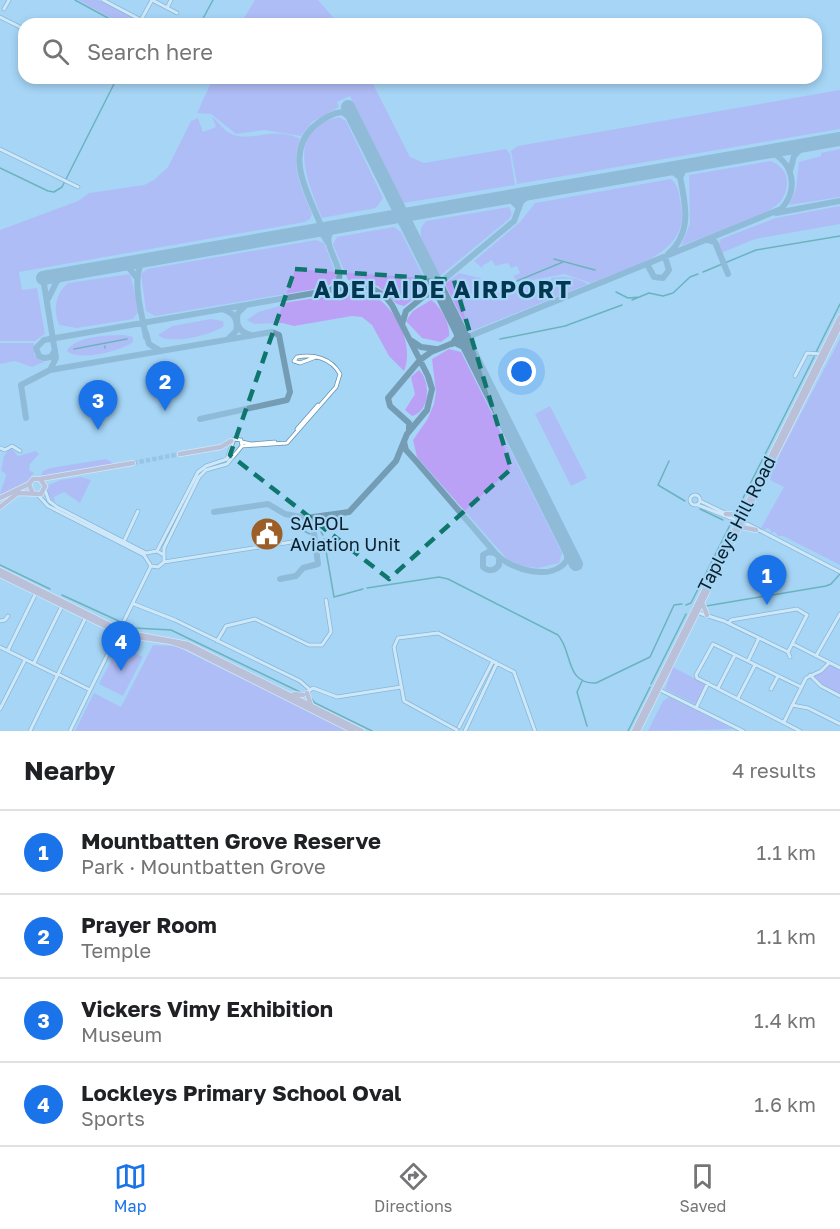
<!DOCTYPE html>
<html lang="en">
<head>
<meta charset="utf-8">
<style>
  :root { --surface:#fff; --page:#f2f2f2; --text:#202124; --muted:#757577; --line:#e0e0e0; --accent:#1a73e8 }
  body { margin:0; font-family:"Golos Text",sans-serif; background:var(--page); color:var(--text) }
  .you { position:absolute; left:522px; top:372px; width:21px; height:21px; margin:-15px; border:4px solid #fff; border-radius:50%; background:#1a73e8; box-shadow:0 0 0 9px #1a73e833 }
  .badge { display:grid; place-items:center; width:39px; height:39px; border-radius:50%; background:var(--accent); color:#fff; font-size:20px; font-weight:700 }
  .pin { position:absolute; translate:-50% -50px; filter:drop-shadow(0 2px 3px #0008) }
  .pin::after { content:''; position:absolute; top:32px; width:21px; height:18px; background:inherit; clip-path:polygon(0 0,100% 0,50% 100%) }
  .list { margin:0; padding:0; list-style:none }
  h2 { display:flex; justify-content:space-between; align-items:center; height:78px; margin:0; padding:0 24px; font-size:26px }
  h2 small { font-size:20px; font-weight:400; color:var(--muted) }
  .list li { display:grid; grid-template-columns:39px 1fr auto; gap:18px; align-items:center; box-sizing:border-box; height:84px; padding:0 24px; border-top:2px solid var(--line) }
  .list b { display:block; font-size:22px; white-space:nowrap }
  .list p { margin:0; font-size:20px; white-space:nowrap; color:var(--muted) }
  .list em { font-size:20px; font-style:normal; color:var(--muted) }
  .icon { flex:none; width:33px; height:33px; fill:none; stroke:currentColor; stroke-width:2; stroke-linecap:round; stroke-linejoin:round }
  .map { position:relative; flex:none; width:840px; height:731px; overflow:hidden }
  .search { position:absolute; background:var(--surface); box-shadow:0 3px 9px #0003; left:18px; right:18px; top:18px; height:66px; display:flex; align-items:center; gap:15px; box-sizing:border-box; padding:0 21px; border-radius:18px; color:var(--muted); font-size:22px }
  .sheet { height:414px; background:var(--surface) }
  nav { display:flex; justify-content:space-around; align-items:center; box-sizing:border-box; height:84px; border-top:2px solid var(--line); background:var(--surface); font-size:16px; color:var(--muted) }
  nav a { display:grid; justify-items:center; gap:3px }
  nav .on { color:var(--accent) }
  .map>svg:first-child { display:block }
  .green { fill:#bba1f5 }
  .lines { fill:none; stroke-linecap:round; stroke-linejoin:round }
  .stream { stroke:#238b78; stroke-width:1.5 }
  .taxiway { stroke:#749cb5; stroke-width:6 }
  .runway { stroke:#749cb5; stroke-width:14 }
  .major-tunnel { stroke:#87b1cd; stroke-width:4.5; stroke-dasharray:4.5 2; stroke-linecap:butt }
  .minor-casing { stroke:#6492b0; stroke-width:4.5 }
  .major-casing { stroke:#fff; stroke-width:6 }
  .minor { stroke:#fff; stroke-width:3 }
  .major { stroke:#d5a6b7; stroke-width:4.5 }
  .marked { fill:none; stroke:#0f766e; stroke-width:4.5; stroke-dasharray:12 8; stroke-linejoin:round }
  .labels { text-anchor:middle; stroke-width:4.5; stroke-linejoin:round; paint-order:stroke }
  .poi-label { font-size:18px; fill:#0c1f2b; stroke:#a6d6f6; text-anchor:start }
  .street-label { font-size:18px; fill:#0c1f2b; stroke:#a6d6f6 }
  .district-label { font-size:24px; font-weight:bold; letter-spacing:1.5px; fill:#033650; stroke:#a6d6f6 }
</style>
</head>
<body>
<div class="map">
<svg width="840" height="731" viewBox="0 0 840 731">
  <rect width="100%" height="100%" fill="#a6d6f6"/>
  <path class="green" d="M78,0H98L138,20L136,24H122Z
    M255,0H318L339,24H240Z
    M213,78H370L410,157L424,163L506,149L510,154L515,185L403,203L350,96L337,102L339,107L312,122L301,136L264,130L236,134L211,114L197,113Z
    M840,90V129L517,184L511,151L518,146Z
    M212,117C219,122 224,132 234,135C254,141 276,126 300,139C289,166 302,188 312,214L310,219L305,222L19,272L22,290L37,288L45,334L35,341H0V230L78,201L89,193L144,185L154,180L168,167L191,121L198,118L203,132L216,127Z
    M339,117L346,121L383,198L376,208L322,218C308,183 283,129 339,117Z
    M840,149V197L789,205L796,189L799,162L821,156V153Z
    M771,161C780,165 787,172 787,182C787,190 784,198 779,203C763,219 704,236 681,246L690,224L689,175Z
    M671,179C679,185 679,195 681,205C691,256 627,267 591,283L564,274L518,283L513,276L520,273L517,266L511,268L508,263L495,266L492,260L482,266L483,269L474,261L520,222L535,203Z
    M840,206V224L755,239L721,253L718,245L721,239L776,218Z
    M509,207L512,214L509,219L440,276C432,261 411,235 426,221Z
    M394,227L401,232L427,284L424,292L404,306L397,304L378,286L348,280L333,244L337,237Z
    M316,240L324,243L336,274V279L327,287L155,316L146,311L141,274L147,269Z
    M459,273L480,278L486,289L496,293L534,282L535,287L551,284V278C566,276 575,277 588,284L469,332L445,284Z
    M130,274L139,311L133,319L77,328L59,325C53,310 55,294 68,283Z
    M362,291C392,298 416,343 404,371L389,356L372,325L362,317L352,316L294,326L282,323L254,324L247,320L258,312L283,305V303Z
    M431,300C440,305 451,326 449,336L441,342L422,338L406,321L413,311Z
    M211,319L223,321L224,326C212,335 169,346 158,335L172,326Z
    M124,335L133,337V342C121,351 79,362 67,351C74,336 109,335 124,335Z
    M840,339V565L783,536H778L775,532L770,533L771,530L767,528L765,530L761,528L784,487L770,480L773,467Z
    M0,343H34V355L44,362L32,367L15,361L0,364Z
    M449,349L461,352L562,553L559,563L538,568L521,566L507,559L417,457L413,440L427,420L434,404L436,392L432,359Z
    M419,370C431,381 430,412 412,416L405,410L415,394L411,377Z
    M550,406L587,478L571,486L535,414Z
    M11,448L18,456L36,451L39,454L30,464L29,470L34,473L26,484L0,497C0,488 5,483 6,474L1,471L4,456Z
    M106,459L115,464L41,476L43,471L50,468Z
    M81,477L91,480L80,503L64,492L54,497L55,504L47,493L49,485L60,480Z
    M119,645L143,657L123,696L99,684Z
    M153,645L176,646L348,731H75L94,693L121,707Z
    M830,665L840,669V694L823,686L814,676Z
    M673,667L707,685L697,705L665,689Z
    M669,697L733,729L648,731L663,701Z"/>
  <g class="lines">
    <path class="stream" d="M75,0L119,24
      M200,24L213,0
      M0,168L48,191L54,192L62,187L117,78
      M554,259L595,270
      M703,272L756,250L840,236
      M517,281L563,262
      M616,292L628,298L640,297
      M632,300L649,293L663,296L673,293L690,277L698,274
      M500,339L565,326L622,305
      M105,346V348
      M74,349L127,339
      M816,352L840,304
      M669,461L658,485L685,501
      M700,509L723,520
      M736,512L814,357
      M296,527L310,534
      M321,532L323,535
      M324,539L334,597L363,589
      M0,565L50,589
      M367,588L439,577L448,579L558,635C573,652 565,684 596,683L650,657L674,605L682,604
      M62,595L134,628L171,630L300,692
      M686,605L691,603L731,523
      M706,606L826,586L831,584L840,574
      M582,681L577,692L587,726
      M651,684L686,614
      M311,698L315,703L372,731
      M628,731L650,687"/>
    <path class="taxiway" d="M790,171L794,156L805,145
      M680,178L683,171L690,165
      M507,196L519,208
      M776,213L840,201
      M322,228C310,197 283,156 313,127C321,120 332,113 342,112L353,119
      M310,230L321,232L328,243
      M708,240L715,242L728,274
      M668,254C692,233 686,205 680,177L669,169
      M146,259C128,271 143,318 146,337
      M120,264L129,268L136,277
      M647,264L654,277L663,278L669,270L665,257
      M43,278L56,358L50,370
      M332,289C357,272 308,239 339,226
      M430,290L432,277
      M426,295L435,294L442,299
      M48,299L57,281L72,272
      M245,306L238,313C235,324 239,332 251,335
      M222,309C233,312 239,319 236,331L228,339
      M402,324L406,311L514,221L521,202L532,192
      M146,333L149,344L161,351
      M412,341L421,347L436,349
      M455,343L468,349
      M452,344L457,337V328
      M55,350L51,357L44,358L39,356L36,348L44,340L355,286C372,286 383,292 392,305L428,376L432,389L427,410L407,434L396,461L349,512L306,518L285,514L268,504L214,512
      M26,418L21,385L50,370L272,332L279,335L290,392L287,400L200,419
      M409,431V423L390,406L388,398L420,360L431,352L781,209C800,189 793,160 767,151
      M404,442L406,450L416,461L496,554C511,570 553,582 567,560V547
      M495,553L488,552L483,555V567C488,572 495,571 499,565V557
      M280,579L296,576L303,568L318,564L313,525L318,517"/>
    <path class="runway" d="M348,107L576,564
      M43,278L840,139"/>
    <path class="major-tunnel" d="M133,463L180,454"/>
    <defs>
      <path id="minor" d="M103,0L141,20L152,0
        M152,0L177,13
        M167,8L171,0
        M4,9L9,0
        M0,17L24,29
        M0,149L78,187
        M795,376L807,353L822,354
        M297,429L318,405
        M242,442L251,444L275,442
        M242,446L287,443L336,387L340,374C331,358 314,354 297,357L294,361L300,363L316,357
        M0,448L5,450L12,446L20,451
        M45,490L49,501L57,507L146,553L157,551L162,554
        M690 500a5 5 0 1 1 10 0a5 5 0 1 1-10 0Z
        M38,495L48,506L144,555L151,566
        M700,501L725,513
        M698,505L738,521
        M732,516L840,572
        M125,539L138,511
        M157,551L198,472L206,466L227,459L234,439L241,440L242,446
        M164,562V548L199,477L206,470L227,464L242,446
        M164,562L298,541
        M151,566L158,567L164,562
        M134,604L175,620L300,681L309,689
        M696,612L724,621L788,652L790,657
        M0,621L5,620L8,616
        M729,623L731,620L797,609L807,615L788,652
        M120,629L151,566
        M217,641L226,626L255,619L309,645H322L331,632L326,600
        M793,644L840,668
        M0,647L57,675
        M8,650L36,593
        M816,656L840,614
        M748,661L759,638
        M34,663L62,606
        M58,674L90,690
        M810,675L821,686L840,696
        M718,688L735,655
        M658,689L743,731
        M771,689L778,676
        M303,695L313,688L337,697L401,687
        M738,698L755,665
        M792,705L808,708L840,724
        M696,708L708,683
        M0,709L25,660
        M784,722L806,678L821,671L829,663
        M459,727L493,661
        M457,730L404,701L394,647L398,638L438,633L514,672L535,731
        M30,731L86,617
        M70,731L118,633
        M465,731L497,663
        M800,731L697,678L696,675L713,644L801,687"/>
      <path id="major" d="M180,454L221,447L231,441
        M33,494L29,484L33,479H39
        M0,498L29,484
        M0,507L18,493L41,494L45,486L40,479L133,463
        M726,514L741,515
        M741,527L756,530
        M0,570L124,632L188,644L362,731
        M0,575L123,635L171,642L186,647L353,731
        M702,602L707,615
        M110,629L114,640
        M307,693L311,705
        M294,694L303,695
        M634,731L840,317
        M638,731L840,326"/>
    </defs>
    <use href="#minor" class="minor-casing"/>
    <use href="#major" class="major-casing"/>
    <use href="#minor" class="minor"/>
    <use href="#major" class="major"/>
  </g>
  <path d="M0 0H840V731H0ZM295,269L454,280L511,469L389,579L230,455Z" fill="#a6d6f6" fill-opacity=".55" fill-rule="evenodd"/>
  <path class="marked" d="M295,269L454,280L511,469L389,579L230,455Z"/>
  <defs>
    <symbol id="civic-disc" viewBox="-11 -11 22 22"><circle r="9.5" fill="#9c5d26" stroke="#a6d6f6"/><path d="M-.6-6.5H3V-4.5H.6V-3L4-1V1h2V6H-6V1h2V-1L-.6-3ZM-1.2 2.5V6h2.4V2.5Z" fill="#fff"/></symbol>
  </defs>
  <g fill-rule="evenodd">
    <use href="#civic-disc" x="248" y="515" width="38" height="38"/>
  </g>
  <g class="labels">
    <g class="poi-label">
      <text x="290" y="530">SAPOL<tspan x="290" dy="21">Aviation Unit</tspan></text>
    </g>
    <g class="street-label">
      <text transform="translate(737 524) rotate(-63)" y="6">Tapleys Hill Road</text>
    </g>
    <g class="district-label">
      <text x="443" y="298">ADELAIDE AIRPORT</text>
    </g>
  </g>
</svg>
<div class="you"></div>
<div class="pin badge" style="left:767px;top:605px">1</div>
<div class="pin badge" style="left:165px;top:411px">2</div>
<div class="pin badge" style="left:98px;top:430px">3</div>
<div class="pin badge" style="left:121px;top:671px">4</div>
<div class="search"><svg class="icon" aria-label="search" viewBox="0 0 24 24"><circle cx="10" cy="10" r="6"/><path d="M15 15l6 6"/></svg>Search here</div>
</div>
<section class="sheet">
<h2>Nearby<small>4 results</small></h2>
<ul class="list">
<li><span class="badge">1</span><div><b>Mountbatten Grove Reserve</b><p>Park · Mountbatten Grove</p></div><em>1.1 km</em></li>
<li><span class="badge">2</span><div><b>Prayer Room</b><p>Temple</p></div><em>1.1 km</em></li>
<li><span class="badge">3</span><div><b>Vickers Vimy Exhibition</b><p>Museum</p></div><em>1.4 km</em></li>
<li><span class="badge">4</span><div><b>Lockleys Primary School Oval</b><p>Sports</p></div><em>1.6 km</em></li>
</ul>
</section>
<nav>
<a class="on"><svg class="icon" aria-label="map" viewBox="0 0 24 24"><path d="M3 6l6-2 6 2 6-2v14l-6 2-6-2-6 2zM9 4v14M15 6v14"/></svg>Map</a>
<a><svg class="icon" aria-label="directions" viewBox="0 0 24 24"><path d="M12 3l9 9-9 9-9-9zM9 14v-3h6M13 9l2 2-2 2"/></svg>Directions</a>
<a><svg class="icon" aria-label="saved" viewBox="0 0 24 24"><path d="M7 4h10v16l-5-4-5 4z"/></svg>Saved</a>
</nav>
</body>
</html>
